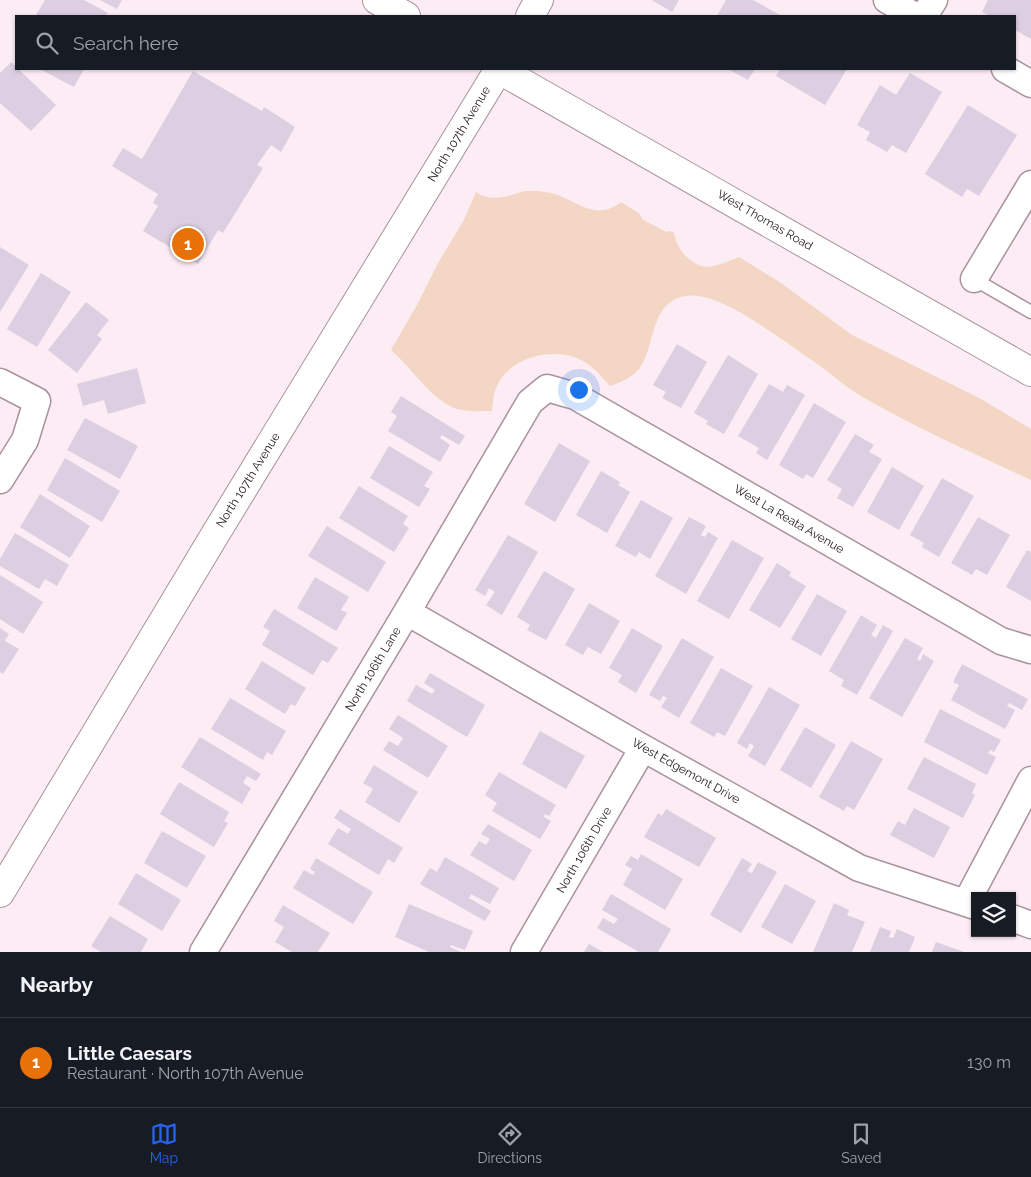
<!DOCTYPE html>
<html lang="en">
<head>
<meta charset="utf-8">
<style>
  :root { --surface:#171b24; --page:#20242c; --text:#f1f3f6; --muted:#9ea1a6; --line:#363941; --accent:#2563eb }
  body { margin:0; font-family:Raleway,sans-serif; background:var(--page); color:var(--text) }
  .controls { position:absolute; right:15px; bottom:15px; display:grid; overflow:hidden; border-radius:0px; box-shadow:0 1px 4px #0004 }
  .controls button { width:45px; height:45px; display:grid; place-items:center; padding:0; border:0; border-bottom:1px solid var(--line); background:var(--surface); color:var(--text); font:25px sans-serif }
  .you { position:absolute; left:578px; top:389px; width:18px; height:18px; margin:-12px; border:4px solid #fff; border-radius:50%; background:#1a73e8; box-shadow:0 0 0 8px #1a73e833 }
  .badge { display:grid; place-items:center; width:32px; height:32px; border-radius:50%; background:var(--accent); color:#fff; font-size:16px; font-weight:700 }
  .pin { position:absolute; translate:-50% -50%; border:2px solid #fff; box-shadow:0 1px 5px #0006 }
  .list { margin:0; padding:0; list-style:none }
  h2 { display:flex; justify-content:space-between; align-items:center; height:65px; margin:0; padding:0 20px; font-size:21px }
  h2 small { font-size:16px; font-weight:400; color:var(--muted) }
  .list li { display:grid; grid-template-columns:32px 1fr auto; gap:15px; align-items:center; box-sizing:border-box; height:90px; padding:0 20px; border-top:1px solid var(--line) }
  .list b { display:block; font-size:19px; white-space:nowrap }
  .list p { margin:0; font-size:16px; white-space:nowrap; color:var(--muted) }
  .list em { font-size:16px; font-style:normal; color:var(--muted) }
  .icon { flex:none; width:28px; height:28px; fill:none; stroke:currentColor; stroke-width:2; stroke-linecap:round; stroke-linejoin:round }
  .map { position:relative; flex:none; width:1031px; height:952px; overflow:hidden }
  .search { position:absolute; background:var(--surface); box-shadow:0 1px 4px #0004; left:15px; right:15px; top:15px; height:55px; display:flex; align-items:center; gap:12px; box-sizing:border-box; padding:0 18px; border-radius:0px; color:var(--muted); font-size:19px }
  .sheet { height:155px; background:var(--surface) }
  nav { display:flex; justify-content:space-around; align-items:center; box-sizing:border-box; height:70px; border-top:1px solid var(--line); background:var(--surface); font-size:14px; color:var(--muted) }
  nav a { display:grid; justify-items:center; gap:2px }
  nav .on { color:var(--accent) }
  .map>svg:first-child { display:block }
  .green { fill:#f3d6c3 }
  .building { fill:#ddcee2 }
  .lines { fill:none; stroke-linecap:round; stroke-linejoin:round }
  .service-casing { stroke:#a9929c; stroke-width:15 }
  .minor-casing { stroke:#a9929c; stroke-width:29 }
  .secondary-casing { stroke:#a9929c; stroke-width:30 }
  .service { stroke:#fff; stroke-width:12 }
  .minor { stroke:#fff; stroke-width:26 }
  .secondary { stroke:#fff; stroke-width:28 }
  .labels { text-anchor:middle; stroke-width:5; stroke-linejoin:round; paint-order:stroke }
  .street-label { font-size:12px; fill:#241b1f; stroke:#fff }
</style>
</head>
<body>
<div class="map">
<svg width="1031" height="952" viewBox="0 0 1031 952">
  <rect width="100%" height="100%" fill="#fcecf3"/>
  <path class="green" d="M525,191C537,191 548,191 560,196C582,205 598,220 621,202L640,214L642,219L666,232L670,231L674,233C676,248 691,267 708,267C718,266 729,261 739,257L781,283L852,335L981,399L1031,429V480C973,453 916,428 861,396C849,389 838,380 827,371C805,355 782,339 759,324C741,312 708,292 685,296C649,303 656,347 639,369C631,378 621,382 610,386C599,373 587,360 571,356C544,349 507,360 496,388C493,394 493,403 492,411C480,411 468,412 457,409C432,401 411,367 391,350L417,305L438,263L464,220L476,192C491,203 508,196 525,191Z"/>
  <path class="building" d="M45,0H84L108,13L106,16H38L36,15Z
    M100,0H122L117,9Z
    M652,0H679L672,12Z
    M726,0H753L782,16H717Z
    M988,0H1031V39L1015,30V16H990L982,12Z
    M11,62L56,105L31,131L0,103V73Z
    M40,69H84L74,87Z
    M728,69H755L748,80Z
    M780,69H847L825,105L776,76Z
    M193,71L262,111L264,107L295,127L281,152L271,145L257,165L263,168L223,233L218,230L198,264L143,231L158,206L153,203L158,194L112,166L123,148L142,159Z
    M910,73L942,92L906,153L892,145L887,152L866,140L870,132L857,125L880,85L896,95Z
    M968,105L1017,135L979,196L967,189L962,197L925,174Z
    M0,247L29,265L0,312Z
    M41,273L71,292L37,347L7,329Z
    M86,302L109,320L97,335L102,339L77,373L48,350Z
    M677,344L707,362L681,408L662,398L666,392L653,385Z
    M728,355L758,374L724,434L706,424L708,421L694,413Z
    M137,368L146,403L108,414L104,400L83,406L77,384Z
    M769,384L783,392L787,385L805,395L767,460L756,453L759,448L738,436Z
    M401,396L465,436L459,445L442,435L440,438L450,445L440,462L388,431L397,416L391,412Z
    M814,403L846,422L813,478L806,474L803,479L779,465Z
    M85,418L138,446L120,479L67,450Z
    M855,434L874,445L869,452L882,459L853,507L837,498L842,489L827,480Z
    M559,443L590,461L555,522L524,504Z
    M389,446L433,472L424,486L430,489L419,507L370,478Z
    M65,458L120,491L102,522L47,490Z
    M892,467L924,486L899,530L867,512Z
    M601,471L620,482L618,485L630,492L607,533L576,515Z
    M942,478L974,496L939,557L922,547L924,543L910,535Z
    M359,486L408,516L403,524L409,528L394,552L339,518Z
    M40,494L90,526L70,558L20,527Z
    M641,500L673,518L650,559L639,552L636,557L615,546Z
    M689,517L706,526L701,535L705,537L708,532L718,538L686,594L655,576Z
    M978,517L1010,535L987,575L976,569L972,575L951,563Z
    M327,526L386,562L368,592L308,556Z
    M15,533L69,565L57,586L45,579L39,589L0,566V559Z
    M508,535L538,552L502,615L486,605L495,592L489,588L485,596L475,590Z
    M732,540L764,558L729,619L697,601Z
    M1027,550L1031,552V601L1006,587Z
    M777,563L791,572L789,576L806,586L780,628L749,610Z
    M544,571L575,589L546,640L527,630L530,625L517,617Z
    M0,575L43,602L23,634L0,619Z
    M315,577L349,597L341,610L347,613L336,631L297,608Z
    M817,594L847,611L821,656L791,639Z
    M589,603L620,621L601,654L588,647L583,655L565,645Z
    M274,609L338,648L328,663L322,660L313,675L262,645L270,631L263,627Z
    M861,615L877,625L871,635L876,638L883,625L893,631L857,695L841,686L844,680L829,671Z
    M0,628L9,634L5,641L19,649L3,674L0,672Z
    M632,628L663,646L636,693L618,682L622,675L609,668Z
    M682,638L714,657L679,718L661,707L667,698L663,696L660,701L649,695Z
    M905,638L923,648L917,659L920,661L923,654L934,661L902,717L869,698Z
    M262,661L306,688L295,706L291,704L285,714L245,689Z
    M962,664L1028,699L1022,710L1009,703L1007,706L1015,710L1005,729L951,700L959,685L953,682Z
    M721,668L753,686L725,736L717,732L714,737L690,723Z
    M430,673L485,705L467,737L407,701L416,685L432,694L435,690L424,683Z
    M769,687L800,705L765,766L748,756L754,746L750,743L747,749L737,743Z
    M230,698L286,731L272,755L267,752L263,760L211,729Z
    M940,709L1001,740L994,752L990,750L988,753L996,757L987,775L924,742Z
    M398,715L448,746L428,778L383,750L389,741L398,746L403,738L389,729Z
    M805,727L836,745L811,788L780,770Z
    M540,731L585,756L566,789L522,764Z
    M200,737L261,774L256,781L247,776L243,783L251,788L242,804L181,767Z
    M851,741L883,759L854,810L847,806L844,811L819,797Z
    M924,757L976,784L972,793L975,795L963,818L907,789Z
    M374,765L418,792L399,823L365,802L373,789L363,783Z
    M499,772L556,805L549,816L545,814L544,817L551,821L540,839L492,811L497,803L485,795Z
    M179,782L229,812L224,821L228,823L214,847L160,814Z
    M914,808L950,827L934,858L890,835L898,821L905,825Z
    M340,809L403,848L394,863L388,859L379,875L328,844L338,828L348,834L351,829L334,818Z
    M666,809L716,838L699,867L644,837L658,813L662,816Z
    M488,824L532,850L514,881L470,855L479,841L486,845L490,839L481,834Z
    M162,831L206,856L187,888L144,863Z
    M641,854L683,879L665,910L623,885L632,869L625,865L631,856L638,860Z
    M445,857L499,888L490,904L471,894L469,898L491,911L485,921L420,884L430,868L437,872Z
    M316,858L373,892L353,924L293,888L304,870L313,875L315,872L310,869Z
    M742,858L752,864L747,871L752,873L758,862L777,872L741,933L710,915Z
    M136,873L181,900L162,931L118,904Z
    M785,884L816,901L792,944L761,927Z
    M611,894L671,929L658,952H639L597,928L603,918L614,924L618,919L602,910Z
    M834,903L849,910L847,915L865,922L852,952H813Z
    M409,904L473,931L465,950L451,945L450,947L461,952H429L395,937Z
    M283,905L330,933L318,952H292L275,942L284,927L274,921Z
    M110,916L148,939L141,952H101L91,946Z
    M880,927L891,931L889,937L893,938L897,929L915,937L909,952H870Z
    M936,942L964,952H932Z
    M589,944L603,952H584Z"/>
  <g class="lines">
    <defs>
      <path id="service" d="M974,279L1031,312"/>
      <path id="minor" d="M887,0L915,16
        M924,16L934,0
        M1005,69L1031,84
        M974,279L1031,184
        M0,382L37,401L25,440L0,480
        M407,612L643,748L859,868L975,906
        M966,903L1031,780
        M1012,918L1031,925
        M203,952L407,612L530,402L547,388L575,396L1001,641L1031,650
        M524,952L643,748"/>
      <path id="secondary" d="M377,0L406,16
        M530,16L539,0
        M498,69L1031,372
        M0,893L216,533L499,69"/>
    </defs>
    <use href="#service" class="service-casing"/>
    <use href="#minor" class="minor-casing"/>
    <use href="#secondary" class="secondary-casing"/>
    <use href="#service" class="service"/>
    <use href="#minor" class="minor"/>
    <use href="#secondary" class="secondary"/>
  </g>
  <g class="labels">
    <g class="street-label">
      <text transform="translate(459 134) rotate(-59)" y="4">North 107th Avenue</text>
      <text transform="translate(765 220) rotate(30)" y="4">West Thomas Road</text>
      <text transform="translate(248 480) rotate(-58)" y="4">North 107th Avenue</text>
      <text transform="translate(789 519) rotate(30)" y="4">West La Reata Avenue</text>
      <text transform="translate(373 669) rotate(-59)" y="4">North 106th Lane</text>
      <text transform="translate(686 771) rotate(29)" y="4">West Edgemont Drive</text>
      <text transform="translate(584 850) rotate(-60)" y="4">North 106th Drive</text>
    </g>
  </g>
</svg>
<div class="controls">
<button><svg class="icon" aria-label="layers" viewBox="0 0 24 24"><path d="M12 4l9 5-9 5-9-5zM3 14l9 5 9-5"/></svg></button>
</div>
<div class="you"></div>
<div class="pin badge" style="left:188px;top:244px;background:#e8710a">1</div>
<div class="search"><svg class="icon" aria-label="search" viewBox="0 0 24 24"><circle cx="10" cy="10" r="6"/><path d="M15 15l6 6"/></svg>Search here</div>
</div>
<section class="sheet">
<h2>Nearby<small></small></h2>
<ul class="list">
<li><span class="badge" style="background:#e8710a">1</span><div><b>Little Caesars</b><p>Restaurant · North 107th Avenue</p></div><em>130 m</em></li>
</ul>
</section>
<nav>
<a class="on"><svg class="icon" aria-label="map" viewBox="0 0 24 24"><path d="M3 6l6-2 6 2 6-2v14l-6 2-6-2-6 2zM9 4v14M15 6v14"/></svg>Map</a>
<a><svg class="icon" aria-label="directions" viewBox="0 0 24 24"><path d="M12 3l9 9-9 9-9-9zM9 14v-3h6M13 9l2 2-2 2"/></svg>Directions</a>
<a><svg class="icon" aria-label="saved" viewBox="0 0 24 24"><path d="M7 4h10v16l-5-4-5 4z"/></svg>Saved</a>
</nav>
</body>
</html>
